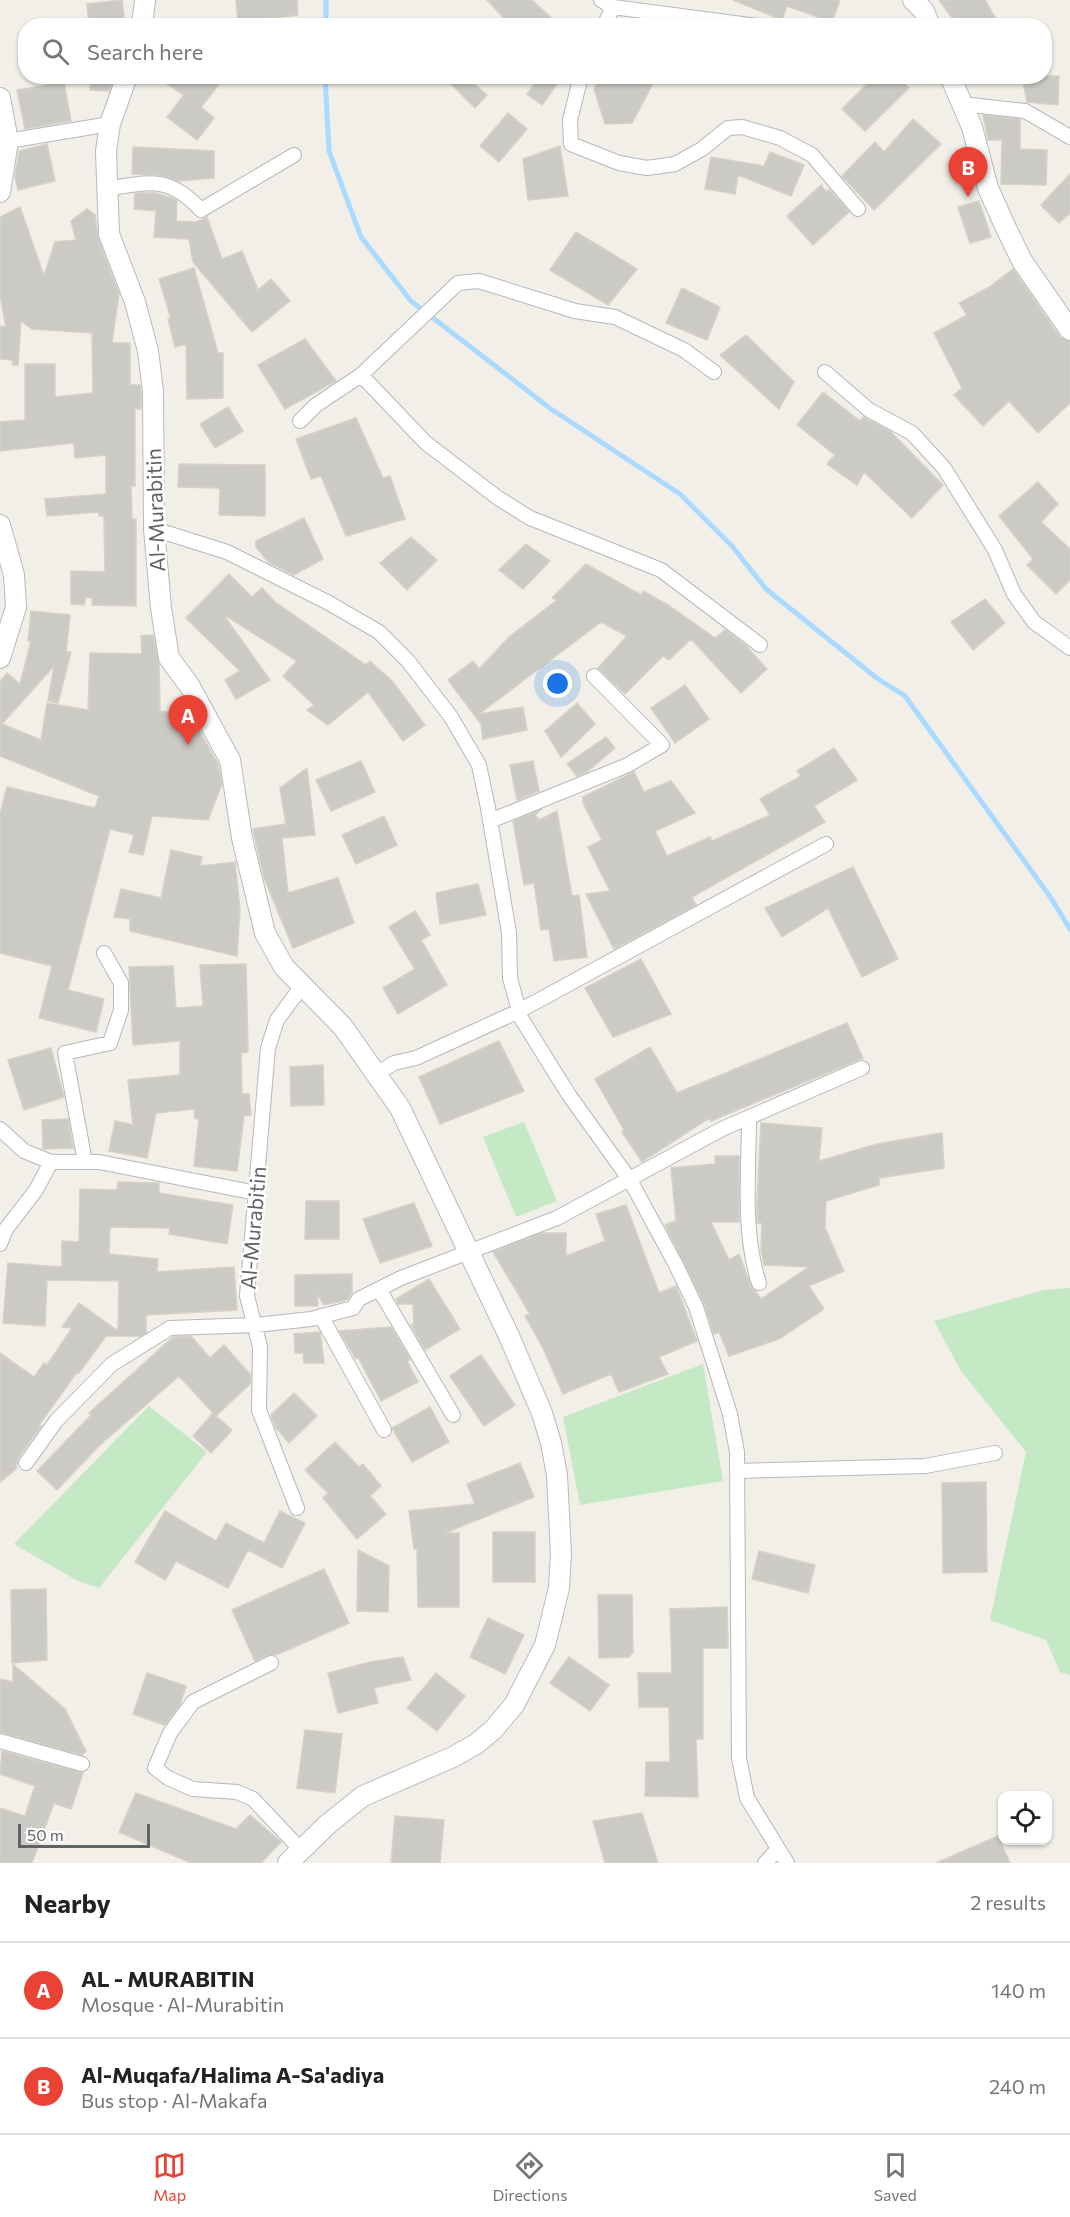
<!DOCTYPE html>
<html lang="en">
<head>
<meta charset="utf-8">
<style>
  :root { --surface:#fff; --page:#f6f6f6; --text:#222; --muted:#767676; --line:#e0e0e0; --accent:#ea4335 }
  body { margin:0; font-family:Commissioner,sans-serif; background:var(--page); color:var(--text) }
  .controls { position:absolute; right:18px; bottom:18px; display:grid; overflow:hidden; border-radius:12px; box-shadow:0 2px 4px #0004 }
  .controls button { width:54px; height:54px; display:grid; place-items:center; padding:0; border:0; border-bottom:2px solid var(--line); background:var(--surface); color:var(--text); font:30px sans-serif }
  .scale { position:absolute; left:18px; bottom:15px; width:132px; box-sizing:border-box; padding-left:6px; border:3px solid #5f6368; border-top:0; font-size:16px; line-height:21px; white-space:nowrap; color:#5f6368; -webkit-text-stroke:4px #fff; paint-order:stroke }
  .you { position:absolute; left:558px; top:684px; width:21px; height:21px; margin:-15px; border:4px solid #fff; border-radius:50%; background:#1a73e8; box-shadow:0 0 0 9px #1a73e833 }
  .badge { display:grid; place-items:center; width:39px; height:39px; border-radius:50%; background:var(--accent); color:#fff; font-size:20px; font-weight:700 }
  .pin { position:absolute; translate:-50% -50px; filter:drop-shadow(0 2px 3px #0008) }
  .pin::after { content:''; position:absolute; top:32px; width:21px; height:18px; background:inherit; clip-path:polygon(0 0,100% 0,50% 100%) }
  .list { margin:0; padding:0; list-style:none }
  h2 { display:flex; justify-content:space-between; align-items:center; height:78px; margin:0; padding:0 24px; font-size:26px }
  h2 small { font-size:20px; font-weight:400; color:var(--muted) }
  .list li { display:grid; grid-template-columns:39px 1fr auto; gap:18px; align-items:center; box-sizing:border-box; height:96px; padding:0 24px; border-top:2px solid var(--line) }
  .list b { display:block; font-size:22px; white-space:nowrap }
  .list p { margin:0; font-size:20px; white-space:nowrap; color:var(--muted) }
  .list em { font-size:20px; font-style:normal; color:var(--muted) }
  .icon { flex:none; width:33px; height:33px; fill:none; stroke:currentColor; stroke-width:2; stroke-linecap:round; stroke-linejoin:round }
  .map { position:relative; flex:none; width:1070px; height:1863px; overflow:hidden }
  .search { position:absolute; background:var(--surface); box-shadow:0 2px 4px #0004; left:18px; right:18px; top:18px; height:66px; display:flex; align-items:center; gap:15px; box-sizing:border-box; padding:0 21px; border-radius:24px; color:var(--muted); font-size:22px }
  .sheet { height:270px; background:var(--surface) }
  nav { display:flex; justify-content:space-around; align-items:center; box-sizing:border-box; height:84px; border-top:2px solid var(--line); background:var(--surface); font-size:16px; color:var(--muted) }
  nav a { display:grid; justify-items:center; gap:3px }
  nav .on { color:var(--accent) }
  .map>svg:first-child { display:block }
  .green { fill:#c5e8c5 }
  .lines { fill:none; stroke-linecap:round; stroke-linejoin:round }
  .stream { stroke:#aadaff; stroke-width:5 }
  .building { fill:#cccac5; stroke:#d6d1c6; stroke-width:1.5 }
  .street-casing { stroke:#b5b8bc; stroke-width:16 }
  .secondary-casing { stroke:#b6babf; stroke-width:22 }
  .street { stroke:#fff; stroke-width:14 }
  .secondary { stroke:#fff; stroke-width:20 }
  .labels { text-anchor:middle; stroke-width:5; stroke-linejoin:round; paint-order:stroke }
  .street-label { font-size:21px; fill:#5f6368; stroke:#fff }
</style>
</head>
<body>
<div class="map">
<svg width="1070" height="1863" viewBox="0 0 1070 1863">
  <rect width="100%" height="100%" fill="#f1efe8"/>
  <path class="green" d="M524,1122L557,1201L516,1217L483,1137Z
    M1070,1288V1675L1060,1672L1046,1640L990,1620L1026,1452L961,1371L934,1321L1044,1290Z
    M703,1364L723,1481L580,1505L563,1417Z
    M149,1406L207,1452L99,1588L76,1580L14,1544Z"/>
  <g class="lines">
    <path class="stream" d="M326,26V0
      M325,76L329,151L361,237L411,301L551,409L680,494L732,546L766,589L878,679L905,696L1051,898L1070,929"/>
  </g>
  <path class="building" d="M122,0L125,26H89L87,4Z
    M236,0H297L298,15L238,22Z
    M487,0H532L560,26H511Z
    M733,0H840L832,22L787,6L782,20Z
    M939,0H985L1000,26H958Z
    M91,76H114L109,91L90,90Z
    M154,76H226L201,107L214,118L197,140L167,117L184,95Z
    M443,76H465L487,95L475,108Z
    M540,76H563L542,105L527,94Z
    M602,76H657L632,123L605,124L594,89Z
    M875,76H896L909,88L865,131L842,109Z
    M1022,76H1059L1058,105L1027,102Z
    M64,82L71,121L25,129L17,90Z
    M508,113L527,129L499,162L480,146Z
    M983,115L1020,119V149L1047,150L1046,185L1001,184L1002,140H988Z
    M913,119L941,144L874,210L842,176L875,142L884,152Z
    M47,144L55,181L18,190L15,177L19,151Z
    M560,146L568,196L528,200L523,159Z
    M133,147L214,151V178L178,181L159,175L132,174Z
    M770,152L804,165L791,196L738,175L735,194L705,189L711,157L764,166Z
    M1070,174V213L1059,223L1041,205Z
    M821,185L826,192L829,189L849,212L813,245L787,216Z
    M135,193H156L174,199L177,201L176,221L196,222L207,217L222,259L242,251L258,290L271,279L290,301L252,332L193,262L189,239L154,237L156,211L134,209Z
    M979,201L991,237L970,243L958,207Z
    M20,207L44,276L55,242L76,240L71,221L87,209L95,215L98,238L119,294L112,343H130V385H140L141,392V409H135V486H131L132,519H136V606L92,605V598L86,597L84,605L71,604V571L105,572L104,516H99V512L47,516L45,499L106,494V455L75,458L74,443L0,451V422L25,420V364H55V397L93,393L92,333L32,329L21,321L18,365H13L12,360L0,359V326L6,327L0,296V217Z
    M576,232L637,269L608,305L550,270Z
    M194,268L218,353H223V398L187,399L186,344L175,347L168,319H171L159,279Z
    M1013,269L1060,337L1070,342V403L1038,433L1009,401L983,426L954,395L962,388L934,333L967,315L959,303L988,288Z
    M682,288L720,307L707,340L666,323Z
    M746,335L794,382L779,409L720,355Z
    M305,339L336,381L285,409L258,365Z
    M823,392L860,421L863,417L890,431L943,485L912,518L864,472L857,485L827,464L835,455L797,425Z
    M228,407L243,431L215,448L200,424Z
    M356,418L383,478L390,476L405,519L346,536L321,476L311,479L296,439Z
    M179,464L265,465V516L219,515L220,488L178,487Z
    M1038,482L1058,504L1041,522L1070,549V580L1056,594L1027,565L1033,559L999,516Z
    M304,518L323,559L294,575L268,562L256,547V541Z
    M411,537L437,560L407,590L380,563Z
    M526,544L550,561L523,589L499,570Z
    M586,564L641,595L643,591L668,605L715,638L725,630L745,645L767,669L741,693L691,639L669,660L663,656L625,694L598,668L627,636L601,622L479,714L523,707L527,730L483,739L481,724L448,680L473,661L479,669L509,637L557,600L552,598Z
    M229,574L252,597L262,588L275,602L366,665L370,661L393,682L425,725L403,741L368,692L328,725L307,710L314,705L283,676L297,661L223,614L270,680L236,699L225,680L240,671L186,618Z
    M985,599L1005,623L973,650L951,622Z
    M31,611L70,615L66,652H71L58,703L48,701L54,666L2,724L41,740L47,703L88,710L90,653L142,654L141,636L153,635L159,664L160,711L191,716L218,764L222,784L208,820L152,816L143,855L129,852L134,835L110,829L68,990L104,999L96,1032L39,1018L52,966L0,953V814L7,787L95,808L99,796L0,756V682L7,673L20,684L31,641H28Z
    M685,685L709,719L675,743L651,708Z
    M577,703L595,724L561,757L545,731Z
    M606,737L615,748L587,772L577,776L567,764Z
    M834,748L857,780L814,806L825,822L692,897L696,905L614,949L586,894L610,891L588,847L602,840L583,803V797L634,772L644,792L671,781L695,813L655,831L667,856L710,837L712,841L770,815L760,799L801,776L797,771Z
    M361,761L375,792L331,811L316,780Z
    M533,761L539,791L517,800L510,765Z
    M307,768L315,835L282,838L288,893L338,878L354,923L293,948L264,878L253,829L286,824L280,788Z
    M542,809L535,815L539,820L557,811L572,896L579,895L587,957L554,961L549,929L541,930L534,883L524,885L513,821Z
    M384,816L397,845L356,864L342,835Z
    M171,850L202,857L200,866L235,862L240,909L237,956L130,931V919L114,917L121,889L161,898Z
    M853,867L898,959L862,977L828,908L782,937L765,908Z
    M478,884L486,915L440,924L436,893Z
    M415,911L430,935L421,940L447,985L398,1014L383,988L415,969L389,927Z
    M641,959L671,1014L613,1037L585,988Z
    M246,964L248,1052L241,1053L242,1094H249L251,1115L244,1116L237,1171L194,1166L199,1118L195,1119L194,1109L156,1113L147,1158L109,1151L115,1121L133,1125L128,1080L180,1075V1041L133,1045L129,967L173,966L176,1008L203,1006L200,965Z
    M847,1023L863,1058L711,1121L709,1118L642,1162L622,1132L624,1130L595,1079L650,1047L677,1093Z
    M499,1041L524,1091L440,1124L419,1077Z
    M51,1048L64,1097L24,1110L8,1060Z
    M323,1065L324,1105L291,1106L290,1067Z
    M68,1119L73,1148L43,1149L42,1120Z
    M761,1123L822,1128L819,1161L877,1144L942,1133L944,1168L879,1178V1185L826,1201L825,1228L844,1271L809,1286L824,1309L779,1339L729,1356L719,1332L714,1334L704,1303L665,1225L676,1221L671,1168L715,1164V1156H739V1222H711L729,1260L739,1254L751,1286L761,1299L809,1267L764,1265L761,1250L762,1223H757V1201Z
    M118,1182L159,1183V1193L233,1205L227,1244L169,1234L170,1228L110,1227L109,1254L158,1259L157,1272L234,1267L237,1310L146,1315V1333L141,1336H106L79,1373L77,1372L39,1425L41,1426L18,1458L16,1469L0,1482V1353L34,1377L44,1363L47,1365L72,1328L62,1327L79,1303L118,1331L119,1281L47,1280L45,1326L3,1323L8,1263L62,1267V1241L79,1242L80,1189L117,1190Z
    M306,1201H339V1239H305Z
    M414,1203L432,1246L380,1263L363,1219Z
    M626,1205L659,1293L676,1286L697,1341L659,1357L668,1374L619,1392L611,1374L563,1394L543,1348L525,1316L530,1314L493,1252L542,1233H566V1256L605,1241L596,1214Z
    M352,1274V1293L347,1300L324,1305L317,1293L318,1306H295V1275Z
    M429,1279L460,1329L425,1350L411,1325H414L413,1304H398L396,1299Z
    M391,1327L410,1359L407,1361L418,1382L381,1401L358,1357L356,1359L339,1331Z
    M320,1332L324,1363H304L303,1353H295L294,1334Z
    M191,1336L210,1358L224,1345L251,1375L250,1384L216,1416L232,1430L211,1453L193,1436L213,1413L215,1415L179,1376L100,1445L57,1490L37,1471L91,1415L89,1413L173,1337Z
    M481,1355L515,1405L484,1426L450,1376Z
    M294,1393L317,1416L289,1443L276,1428L271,1415Z
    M430,1407L449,1442L412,1462L392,1428Z
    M335,1442L359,1467L363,1464L381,1486L370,1496L386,1514L357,1539L323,1498L328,1493L305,1470Z
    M520,1463L534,1497L445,1533H459V1607H418L417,1549H414L409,1511L475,1504L467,1484Z
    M986,1482L987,1572L943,1573L942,1483Z
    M165,1511L216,1541L226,1523L264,1543L280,1511L305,1523L282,1568L248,1550L228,1588L176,1561L165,1580L135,1562Z
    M493,1532H535V1582H493Z
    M358,1550L389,1566L388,1612L357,1611Z
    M759,1551L815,1565L808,1593L752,1579Z
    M324,1569L349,1623L276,1655H268L255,1661L232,1610Z
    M46,1589L47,1660L12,1663L11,1590Z
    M598,1595H632L633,1652L629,1657L599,1658Z
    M727,1607L728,1648H703V1739H696L698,1797L645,1796L646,1762H670L669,1707H639L638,1673H672L670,1609Z
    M488,1618L524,1635L505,1674L470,1657Z
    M403,1657L411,1680L374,1688L378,1703L338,1713L328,1673L370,1662Z
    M569,1657L609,1685L590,1711L550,1683Z
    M13,1664L65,1709L86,1751L82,1755L0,1732V1679L13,1682Z
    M147,1673L186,1686L180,1705L165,1725L133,1714Z
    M436,1673L465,1696L437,1731L407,1708Z
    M305,1730L342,1734L335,1793L297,1788Z
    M2,1751L83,1773L71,1809L54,1803L32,1863H0V1808L25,1816L35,1786L0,1774Z
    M136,1793L236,1829L250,1815L281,1842L261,1863H191L119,1832Z
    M642,1813L658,1863H605L593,1821Z
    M395,1816L444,1820L440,1863H391Z
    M998,1836L1010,1863H936Z"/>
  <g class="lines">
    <defs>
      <path id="street" d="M601,0L613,7L757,26
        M604,26L613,7
        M581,76L570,120L571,144L619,163L647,168L675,164L702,149L728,128L742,127L780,138L812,155L858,209
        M962,104L1025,111L1070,137
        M8,141L110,124
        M106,189C149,182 169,175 201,210L294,155
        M825,372L869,410L912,433L944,468L995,550L1014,594L1034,622L1070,648
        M361,375L426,443L498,498L530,518L661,570L760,645
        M300,421L316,405L361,375L458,283L479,281L575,311L615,317L684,350L714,372
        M154,529L227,552L329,603L379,632L408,661L451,717L479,765L488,808L509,933L510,978L521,1018L569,1095L630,1180L676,1265L696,1307L730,1414L737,1452L739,1758L747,1798L787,1863
        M490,821L628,765L662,745L594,676
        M378,1073L394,1063L416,1058L519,1011L826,844
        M749,1117C749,1172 742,1231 759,1283
        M0,1129L24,1151L51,1162H99L256,1193
        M85,1162L65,1053L110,1043L121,1010V983L104,953
        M0,1244L6,1229L36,1190L51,1162
        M379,1289L453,1415
        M321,1316L384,1430
        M26,1463L56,1421L112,1364L170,1328L256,1325L311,1319L353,1308L359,1299L401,1278L557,1218L722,1129L862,1068
        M737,1471L925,1466L995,1453
        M297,1508L259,1410L260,1347L247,1296L268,1048L277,1020L302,986
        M271,1663L193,1702L170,1733L155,1768L168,1778L193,1789L237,1792L253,1799L301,1850
        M0,1741L82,1764
        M765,1863L778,1849"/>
      <path id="secondary" d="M913,0L924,11L930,26
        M142,26L145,0
        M127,76L110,124L106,151L109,234L135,302L148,351L153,391L154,529L161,608L169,658L189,685L230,760L242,838L265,933L284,967L343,1027L400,1108L509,1336L542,1413L551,1443L557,1475L561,1554L559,1588L545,1645L514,1705L493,1730L476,1744L453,1757L363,1796L328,1824L288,1863
        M950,76L972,127L988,188L1005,226L1022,261L1070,330
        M0,98L8,141L0,192
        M0,525L14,575L16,607L0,658"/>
    </defs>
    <use href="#street" class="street-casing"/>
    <use href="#secondary" class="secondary-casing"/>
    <use href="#street" class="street"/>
    <use href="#secondary" class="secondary"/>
  </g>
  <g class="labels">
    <g class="street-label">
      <text transform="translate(156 510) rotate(-92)" y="7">Al-Murabitin</text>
      <text transform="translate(254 1228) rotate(-85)" y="7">Al-Murabitin</text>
    </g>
  </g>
</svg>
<div class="controls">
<button><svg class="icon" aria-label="locate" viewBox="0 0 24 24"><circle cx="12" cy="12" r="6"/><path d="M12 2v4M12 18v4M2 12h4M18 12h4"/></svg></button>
</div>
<div class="scale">50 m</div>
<div class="you"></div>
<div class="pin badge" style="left:188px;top:745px">A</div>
<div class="pin badge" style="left:968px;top:197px">B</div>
<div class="search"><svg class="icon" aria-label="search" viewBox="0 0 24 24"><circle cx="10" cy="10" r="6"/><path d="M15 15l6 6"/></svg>Search here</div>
</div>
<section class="sheet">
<h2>Nearby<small>2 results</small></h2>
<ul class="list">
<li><span class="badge">A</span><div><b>AL - MURABITIN</b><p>Mosque · Al-Murabitin</p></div><em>140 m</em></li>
<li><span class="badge">B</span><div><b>Al-Muqafa/Halima A-Sa'adiya</b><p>Bus stop · Al-Makafa</p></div><em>240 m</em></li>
</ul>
</section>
<nav>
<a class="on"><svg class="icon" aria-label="map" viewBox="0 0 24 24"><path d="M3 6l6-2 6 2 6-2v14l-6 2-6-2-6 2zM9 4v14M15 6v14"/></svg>Map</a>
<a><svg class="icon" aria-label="directions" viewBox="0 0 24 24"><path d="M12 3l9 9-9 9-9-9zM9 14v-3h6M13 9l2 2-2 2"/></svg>Directions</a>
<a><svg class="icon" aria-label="saved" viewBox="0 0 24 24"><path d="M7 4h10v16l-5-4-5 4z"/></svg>Saved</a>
</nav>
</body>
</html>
